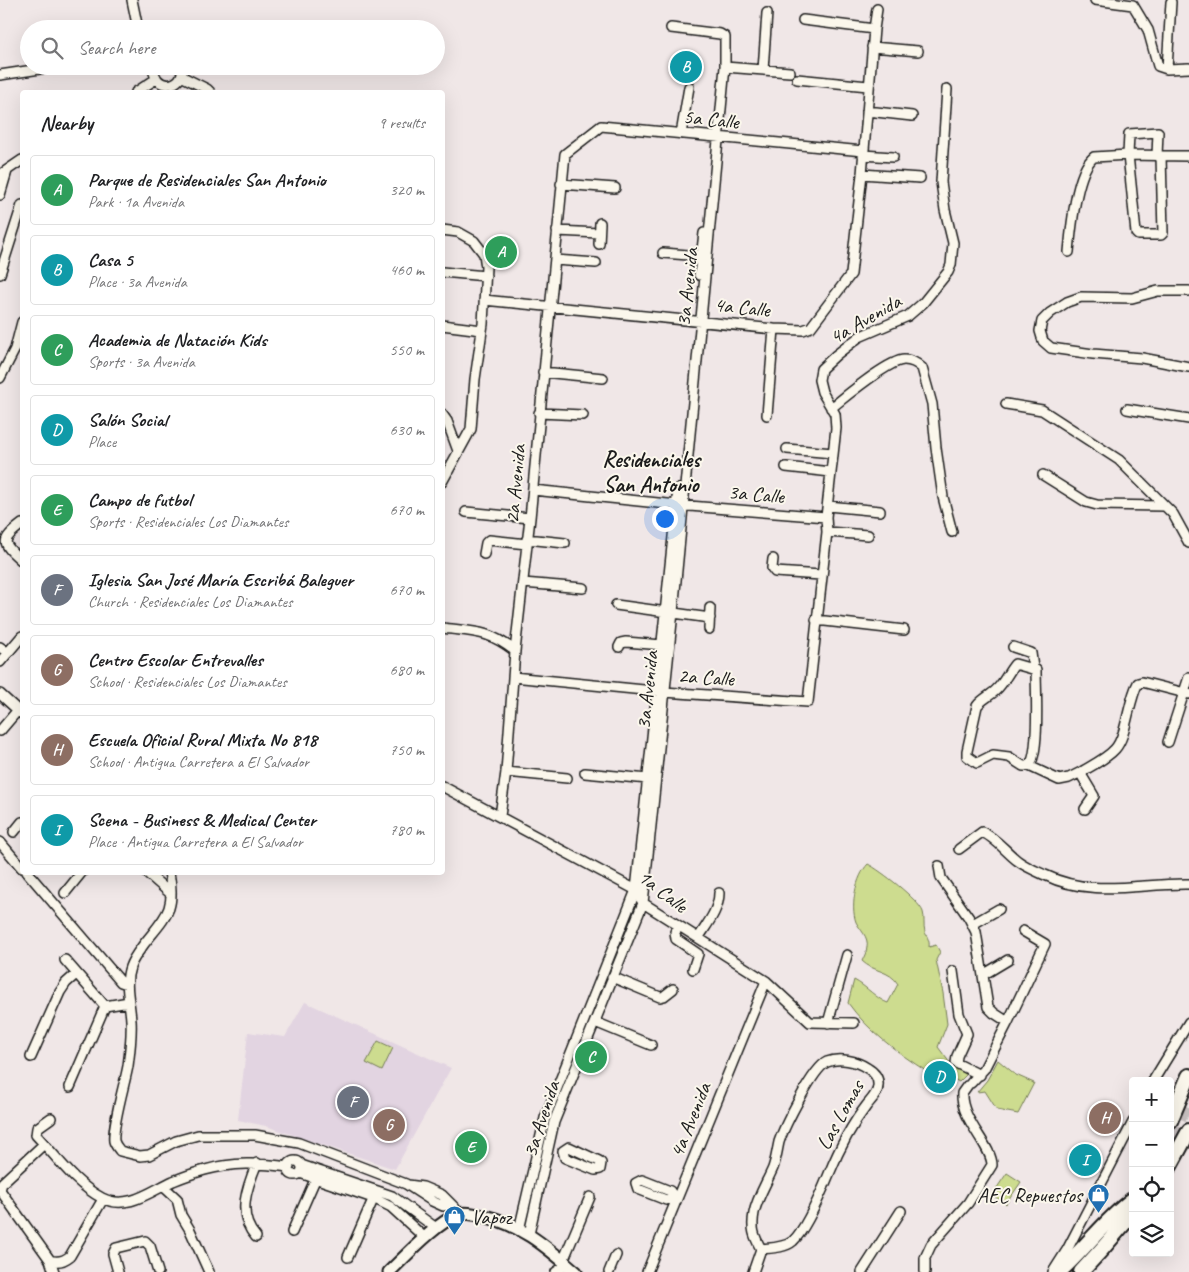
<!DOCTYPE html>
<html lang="en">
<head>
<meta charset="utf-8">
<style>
  :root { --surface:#fff; --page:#f2f2f2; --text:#202124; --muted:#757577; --line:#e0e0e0; --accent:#2563eb }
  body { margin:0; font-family:Caveat,sans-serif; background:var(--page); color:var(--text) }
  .controls { position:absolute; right:15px; bottom:15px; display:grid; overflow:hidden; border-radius:5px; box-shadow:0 5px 20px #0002 }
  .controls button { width:45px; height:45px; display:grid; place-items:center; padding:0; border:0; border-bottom:1px solid var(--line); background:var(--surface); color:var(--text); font:25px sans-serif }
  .you { position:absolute; left:664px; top:518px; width:18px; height:18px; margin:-12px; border:4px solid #fff; border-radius:50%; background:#1a73e8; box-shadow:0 0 0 8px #1a73e833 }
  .badge { display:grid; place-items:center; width:32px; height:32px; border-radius:50%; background:var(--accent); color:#fff; font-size:16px; font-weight:700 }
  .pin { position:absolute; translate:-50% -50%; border:2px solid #fff; box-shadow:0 1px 5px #0006 }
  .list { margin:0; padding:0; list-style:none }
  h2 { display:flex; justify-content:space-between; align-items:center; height:65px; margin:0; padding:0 20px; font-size:21px }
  h2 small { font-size:16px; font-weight:400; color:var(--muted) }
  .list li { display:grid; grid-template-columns:32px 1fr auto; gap:15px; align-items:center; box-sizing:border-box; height:70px; margin:0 10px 10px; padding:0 10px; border:1px solid var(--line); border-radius:5px }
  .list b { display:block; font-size:19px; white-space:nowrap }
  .list p { margin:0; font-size:16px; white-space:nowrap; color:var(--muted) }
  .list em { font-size:16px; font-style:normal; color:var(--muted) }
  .icon { flex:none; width:28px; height:28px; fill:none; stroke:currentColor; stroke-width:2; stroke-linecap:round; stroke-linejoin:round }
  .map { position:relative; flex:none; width:1189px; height:1272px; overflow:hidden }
  .search { position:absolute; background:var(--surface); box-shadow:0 5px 20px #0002; left:20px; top:20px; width:425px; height:55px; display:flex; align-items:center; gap:12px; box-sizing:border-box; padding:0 18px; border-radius:28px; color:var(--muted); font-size:19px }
  .panel { position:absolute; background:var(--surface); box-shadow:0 5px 20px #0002; left:20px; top:90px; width:425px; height:785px; border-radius:5px }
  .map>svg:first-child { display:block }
  .built { fill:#e2d4e1 }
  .green { fill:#cddc8f; stroke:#747c56 }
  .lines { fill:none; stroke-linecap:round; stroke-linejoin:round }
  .highway-tunnel { stroke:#c6bebe; stroke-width:14; stroke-dasharray:14 7; stroke-linecap:butt }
  .minor-casing { stroke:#1c1c1c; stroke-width:12 }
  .major-casing { stroke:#1c1c1c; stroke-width:15 }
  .highway-casing { stroke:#1c1c1c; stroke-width:18 }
  .minor { stroke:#fbf7ec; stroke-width:9 }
  .major { stroke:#fbf7ec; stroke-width:11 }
  .highway { stroke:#fbf7ec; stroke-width:14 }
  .labels { text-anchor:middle; stroke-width:4; stroke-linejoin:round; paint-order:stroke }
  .street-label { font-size:21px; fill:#1c1c1c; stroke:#fbf7ec }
  .poi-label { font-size:21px; fill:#1c1c1c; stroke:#fbf7ec; text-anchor:end }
  .neighbourhood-label { font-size:22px; font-weight:bold; fill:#1c1c1c; stroke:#fbf7ec }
</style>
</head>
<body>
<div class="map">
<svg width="1189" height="1272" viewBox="0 0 1189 1272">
  <rect width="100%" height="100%" fill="#f0e7e7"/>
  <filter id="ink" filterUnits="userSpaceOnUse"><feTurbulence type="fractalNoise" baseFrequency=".02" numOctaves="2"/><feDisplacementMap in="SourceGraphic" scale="10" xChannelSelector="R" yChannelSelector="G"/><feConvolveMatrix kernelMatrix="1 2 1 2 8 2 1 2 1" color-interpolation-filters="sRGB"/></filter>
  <g filter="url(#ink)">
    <path class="built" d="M305,1002L451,1068L395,1169L266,1126L238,1120L248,1032L285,1037Z"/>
    <path class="green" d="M868,864C880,870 919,900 923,912C925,918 923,925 925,932C927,937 930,941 929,947L936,945L940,952L936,960L943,993L947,1024L938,1047L950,1063L968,1073L959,1082L937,1070L932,1079L924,1075L926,1071C898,1053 867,1030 848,1003L854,980C866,986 878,1000 888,1003L898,984C890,970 873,972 862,961C864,957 867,951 867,947C869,937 860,930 856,922C850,906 856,876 868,864Z
      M378,1041L393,1048L382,1071L366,1063Z
      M998,1060L1016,1075L1034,1083L1018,1114L997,1110L985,1091L977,1092L987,1080Z
      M472,1132L484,1139L472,1161L459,1156Z
      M1007,1173L1021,1182L1006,1204L992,1195Z"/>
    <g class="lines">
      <path class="highway-tunnel" d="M1170,1137L1189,1099"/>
      <defs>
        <path id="minor" d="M132,0L138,29
          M1095,0L1133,5L1148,30L1158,66L1167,69L1189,68
          M803,20L874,29
          M872,47L918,51
          M154,66C151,91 186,90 182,66
          M725,67L790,72
          M1167,69L1171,2
          M763,70L767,13
          M0,75L60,66
          M181,76L207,89L210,92
          M797,79L868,86
          M136,92L156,79
          M867,111L912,116
          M681,134L689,87
          M863,155L893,157
          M1157,156L1158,132L1129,134L1128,155L1136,233L1138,235H1161L1163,233L1161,156
          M862,174L920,178
          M0,175L22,160
          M561,184L615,188
          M0,195L7,171
          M442,230L458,232L474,241L484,254L486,267L483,324L475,379L471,429L442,482
          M557,231L599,233
          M599,244L600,223
          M1069,252C1071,229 1076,171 1094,157L1128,155L1189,156
          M663,253L701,256
          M555,260L596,263
          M442,272L486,276
          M0,274L22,205
          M699,275L704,233
          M1189,291H1158L1132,298L1081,297L1067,302L1050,313L1042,321L1040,331L1043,341L1051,348L1093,354L1142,358L1189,367
          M484,300L774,329L803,330L811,327L851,274L862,174L874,29L877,9
          M442,325L482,330
          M543,372L603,378
          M0,378L15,349L22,322
          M1006,404L1042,410L1119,460L1173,514L1189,543
          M831,408C845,397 889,360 904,360C911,360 917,363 922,368L932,404L936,448L943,497L952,532
          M1127,409L1189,419
          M539,413L583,415
          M442,414L447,421L458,451
          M767,415L774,329
          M787,449L833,453
          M786,467L831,472
          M1043,475L1086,502L1097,505L1164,506
          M533,490L677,505L826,517
          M828,506L880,511
          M466,512L530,518
          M22,524C0,541 2,543 22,561
          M827,532L868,535
          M527,539L565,543
          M484,554L486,543L489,540L527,544
          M773,559L772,568L775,572L821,575
          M523,583L583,588
          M616,605L710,618
          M816,620L904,630
          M442,628C475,632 488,630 515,651
          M709,629L710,608
          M0,647L8,653
          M619,647L621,643L626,642L662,645L667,647
          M1013,647L1031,653L1033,668
          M0,662L22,636
          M513,677L664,692L808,702L827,532L826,517L836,428L835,414L822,392L819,380L821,369L836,355L859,337L908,316L923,303L948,272L951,265L953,243L945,210L941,182L947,89
          M0,694L22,714
          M0,731L18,710
          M1168,742L1189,677
          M1029,766C1040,755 1036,688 1036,670L1015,664C1008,672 1004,683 996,690C990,696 982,699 977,706L967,751V756L977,763L993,755L1009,757L1023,766H1029L1059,780L1069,778L1083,771
          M506,772L567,778
          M585,773L648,779
          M442,786L636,890L643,903L766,981L810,1022L854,1023
          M1085,809L1094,796L1082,776L1083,771C1093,765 1107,758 1115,749C1127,736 1128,701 1138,683L1142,682L1189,694
          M500,816L506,772L515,651L530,518L565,154L601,126L863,151
          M14,832L22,822
          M0,842L22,868
          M959,849L982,832C995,837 1006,852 1018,861C1026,867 1036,871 1045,875C1092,898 1139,883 1189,884
          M939,866L941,878L969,918L976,932L988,1007L994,1013L1008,1022
          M27,872L121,982L127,984
          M146,872L171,894
          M169,872C176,911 166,916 144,944C139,951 133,958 130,967C124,984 130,1002 131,1020C132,1035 130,1051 128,1066C125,1083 112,1126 114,1141C115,1145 118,1148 120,1151L140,1156L149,1155L176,1141L198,1135H255L299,1143L406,1184L432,1201L443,1206L451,1205
          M65,893L82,872
          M973,924L999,909
          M679,927L675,932L676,939L698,954L693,969
          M699,937C707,924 719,910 719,893
          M65,960L105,1006
          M953,971L959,1014L967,1034L957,1056L956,1063L980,1075
          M983,975L1008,960
          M612,977L660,997L664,996L673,989
          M595,1022L651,1045
          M828,1023L847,955
          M31,1057L60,992L66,983L76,974
          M1153,1081L1189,1022
          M971,1083L984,1069L1008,1022L1045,944L1023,931
          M70,1087L105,1006L129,1002
          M51,1118L37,1128L36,1135C56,1156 75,1184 102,1198C127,1211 151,1191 173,1181C183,1177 194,1173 205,1170C233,1162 260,1163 289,1167
          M44,1144L2,1183L0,1190L50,1260C58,1263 64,1261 70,1256L103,1199
          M569,1147L599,1161L601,1163L600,1169L595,1170L565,1158L563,1151Z
          M288 1168a7 7 0 1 1 14 0a7 7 0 1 1-14 0Z
          M301,1165L392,1196L436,1228
          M300,1173L373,1198L391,1207L425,1238
          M642,1180L670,1191L672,1194V1198L666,1200L638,1189L636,1183Z
          M408,1185L423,1187L442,1195L455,1208
          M163,1186L177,1199L181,1215L190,1230L209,1272
          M519,1230L545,1118L636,890L678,489
          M292,1232L318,1173
          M529,1234L554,1122L643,903L673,612L725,67V37L720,34L671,28
          M256,1237C236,1215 247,1187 257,1163
          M348,1257L375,1195
          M50,1260L54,1272
          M563,1261L590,1197
          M118,1272L113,1254L116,1248L145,1241L150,1246L158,1272
          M556,1272L567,1265
          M609,1272L616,1255
          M647,1272L766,981
          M753,1272L761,1249C754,1236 751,1229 754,1213C757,1198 767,1182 773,1168C776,1160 777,1151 779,1142C784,1127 813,1068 827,1062C839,1057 857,1061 867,1068C874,1072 879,1077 878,1086C878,1093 872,1099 867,1105C850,1127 839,1149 829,1174C822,1191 806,1229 793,1241C785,1248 771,1248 761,1249
          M862,1272L901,1211
          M925,1272V1258L931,1245L968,1203L992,1165C992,1146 960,1119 962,1093L967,1086
          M1053,1272L1067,1250L1133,1122"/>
        <path id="major" d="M389,1272C407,1255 436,1223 459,1214C465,1212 472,1214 478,1215C517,1221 547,1247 576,1272"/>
        <path id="highway" d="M1170,1121L1189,1076
          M1170,1166L1189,1131
          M1059,1272C1085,1249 1104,1221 1132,1200
          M1081,1272L1103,1248L1133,1213"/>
      </defs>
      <use href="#minor" class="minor-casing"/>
      <use href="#major" class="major-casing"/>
      <use href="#highway" class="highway-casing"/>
      <use href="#minor" class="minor"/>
      <use href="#major" class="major"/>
      <use href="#highway" class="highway"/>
    </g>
  </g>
  <defs>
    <symbol id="shop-pin" viewBox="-11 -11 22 30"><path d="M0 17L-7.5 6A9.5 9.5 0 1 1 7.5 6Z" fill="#1f6fb2" stroke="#fbf7ec"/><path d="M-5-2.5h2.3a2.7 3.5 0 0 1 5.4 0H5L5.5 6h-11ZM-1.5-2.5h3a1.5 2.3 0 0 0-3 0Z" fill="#fff"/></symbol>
  </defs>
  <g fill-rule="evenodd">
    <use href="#shop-pin" x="1086" y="1182" width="25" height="34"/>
    <use href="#shop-pin" x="442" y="1204" width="25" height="34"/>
  </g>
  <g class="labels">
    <g class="street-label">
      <text transform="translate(711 119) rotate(6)" y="7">5a Calle</text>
      <text transform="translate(687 287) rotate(-84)" y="7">3a Avenida</text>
      <text transform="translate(742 307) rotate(6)" y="7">4a Calle</text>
      <text transform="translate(865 319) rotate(-30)" y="7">4a Avenida</text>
      <text transform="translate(515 484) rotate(-85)" y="7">2a Avenida</text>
      <text transform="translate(756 494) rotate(5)" y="7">3a Calle</text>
      <text transform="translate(706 677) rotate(4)" y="7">2a Calle</text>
      <text transform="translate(647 690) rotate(-84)" y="7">3a Avenida</text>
      <text transform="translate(663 891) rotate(38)" y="7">1a Calle</text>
      <text transform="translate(840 1115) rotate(-61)" y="7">Las Lomas</text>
      <text transform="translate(541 1119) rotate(-72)" y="7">3a Avenida</text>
      <text transform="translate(690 1120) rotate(-68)" y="7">4a Avenida</text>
    </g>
    <g class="poi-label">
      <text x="1082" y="1202">AEC Repuestos</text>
      <text x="471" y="1224" text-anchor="start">Vapoz</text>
    </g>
    <g class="neighbourhood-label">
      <text x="651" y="467">Residenciales<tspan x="651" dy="25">San Antonio</tspan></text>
    </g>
  </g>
</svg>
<div class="controls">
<button>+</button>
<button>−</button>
<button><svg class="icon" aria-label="locate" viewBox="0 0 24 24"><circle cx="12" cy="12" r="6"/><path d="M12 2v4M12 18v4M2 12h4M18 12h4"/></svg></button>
<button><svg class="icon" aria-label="layers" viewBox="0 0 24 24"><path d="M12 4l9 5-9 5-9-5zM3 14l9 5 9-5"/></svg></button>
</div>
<div class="you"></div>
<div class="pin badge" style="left:501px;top:252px;background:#2e9e5b">A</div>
<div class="pin badge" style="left:686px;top:67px;background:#0f9aa8">B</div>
<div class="pin badge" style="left:591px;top:1057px;background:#2e9e5b">C</div>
<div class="pin badge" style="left:940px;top:1077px;background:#0f9aa8">D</div>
<div class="pin badge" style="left:471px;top:1147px;background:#2e9e5b">E</div>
<div class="pin badge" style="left:353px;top:1102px;background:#6b7280">F</div>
<div class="pin badge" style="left:389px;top:1125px;background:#8d6e63">G</div>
<div class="pin badge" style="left:1105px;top:1118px;background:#8d6e63">H</div>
<div class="pin badge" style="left:1085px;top:1160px;background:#0f9aa8">I</div>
<div class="search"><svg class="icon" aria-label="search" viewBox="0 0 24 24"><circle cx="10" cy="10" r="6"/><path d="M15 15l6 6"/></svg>Search here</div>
<section class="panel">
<h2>Nearby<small>9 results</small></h2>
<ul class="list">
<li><span class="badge" style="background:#2e9e5b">A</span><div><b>Parque de Residenciales San Antonio</b><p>Park · 1a Avenida</p></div><em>320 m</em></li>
<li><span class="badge" style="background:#0f9aa8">B</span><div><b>Casa 5</b><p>Place · 3a Avenida</p></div><em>460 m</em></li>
<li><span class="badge" style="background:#2e9e5b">C</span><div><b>Academia de Natación Kids</b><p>Sports · 3a Avenida</p></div><em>550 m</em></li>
<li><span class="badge" style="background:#0f9aa8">D</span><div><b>Salón Social</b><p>Place</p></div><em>630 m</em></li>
<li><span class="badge" style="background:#2e9e5b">E</span><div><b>Campo de futbol</b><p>Sports · Residenciales Los Diamantes</p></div><em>670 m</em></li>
<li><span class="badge" style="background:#6b7280">F</span><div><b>Iglesia San José María Escribá Baleguer</b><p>Church · Residenciales Los Diamantes</p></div><em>670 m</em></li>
<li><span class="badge" style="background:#8d6e63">G</span><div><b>Centro Escolar Entrevalles</b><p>School · Residenciales Los Diamantes</p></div><em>680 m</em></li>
<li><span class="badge" style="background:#8d6e63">H</span><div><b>Escuela Oficial Rural Mixta No 818</b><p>School · Antigua Carretera a El Salvador</p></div><em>750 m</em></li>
<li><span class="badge" style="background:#0f9aa8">I</span><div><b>Scena - Business &amp; Medical Center</b><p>Place · Antigua Carretera a El Salvador</p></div><em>780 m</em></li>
</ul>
</section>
</div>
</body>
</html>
